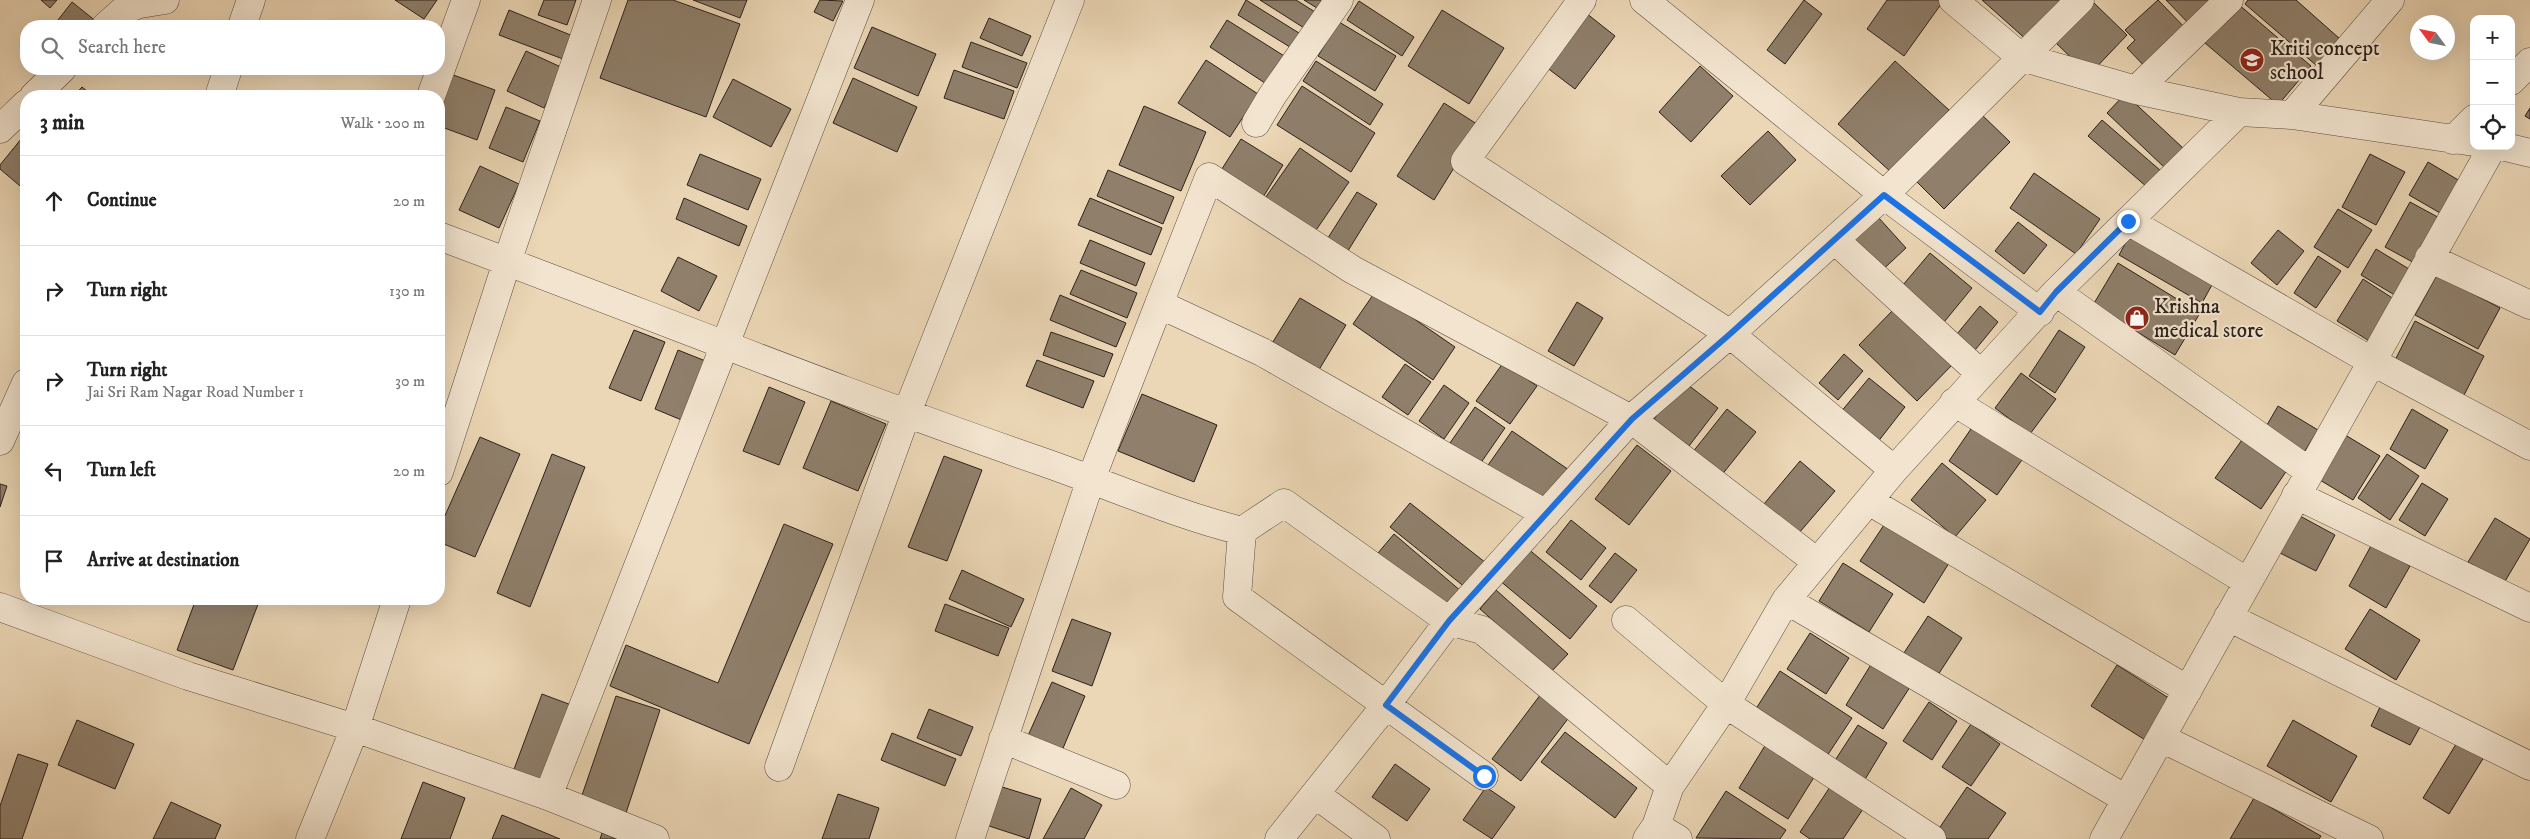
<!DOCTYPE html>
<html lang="en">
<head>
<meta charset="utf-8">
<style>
  :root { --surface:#fff; --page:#f6f6f6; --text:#222; --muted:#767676; --line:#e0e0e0 }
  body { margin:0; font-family:"IM FELL DW Pica",serif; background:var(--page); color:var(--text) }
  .controls { position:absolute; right:15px; top:15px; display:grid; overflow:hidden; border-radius:10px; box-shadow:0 5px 20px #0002 }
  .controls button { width:45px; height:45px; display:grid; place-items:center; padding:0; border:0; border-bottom:1px solid var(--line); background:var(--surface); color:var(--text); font:25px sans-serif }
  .compass { position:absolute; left:2410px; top:15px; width:45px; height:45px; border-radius:50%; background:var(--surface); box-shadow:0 5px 20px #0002; rotate:303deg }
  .stop { position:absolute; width:15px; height:15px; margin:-11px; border:4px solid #1a73e8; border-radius:50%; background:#fff }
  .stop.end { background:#1a73e8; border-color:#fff; box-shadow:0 1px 5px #0008 }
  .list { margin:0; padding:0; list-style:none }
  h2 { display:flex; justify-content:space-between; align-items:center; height:65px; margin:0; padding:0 20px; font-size:21px }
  h2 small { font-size:16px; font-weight:400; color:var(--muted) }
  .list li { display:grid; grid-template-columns:32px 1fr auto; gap:15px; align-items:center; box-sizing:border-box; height:90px; padding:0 20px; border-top:1px solid var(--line) }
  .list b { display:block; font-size:19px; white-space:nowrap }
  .list p { margin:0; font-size:16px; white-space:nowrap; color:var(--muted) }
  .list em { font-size:16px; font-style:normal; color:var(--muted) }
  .icon { flex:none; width:28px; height:28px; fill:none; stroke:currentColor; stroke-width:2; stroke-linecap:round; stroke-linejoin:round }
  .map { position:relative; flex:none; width:2530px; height:839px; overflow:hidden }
  .search { position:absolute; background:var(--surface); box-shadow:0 5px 20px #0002; left:20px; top:20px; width:425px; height:55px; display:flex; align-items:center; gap:12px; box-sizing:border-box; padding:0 18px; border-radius:20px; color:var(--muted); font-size:19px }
  .panel { position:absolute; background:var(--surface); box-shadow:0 5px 20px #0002; left:20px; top:90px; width:425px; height:515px; border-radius:20px }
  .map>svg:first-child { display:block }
  .building { fill:#8f7f6b; stroke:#2c211b }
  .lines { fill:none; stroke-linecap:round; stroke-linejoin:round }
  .street-casing { stroke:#5c4e42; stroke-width:29 }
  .street { stroke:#f2e4cf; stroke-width:28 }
  .route { stroke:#1a73e8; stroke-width:6 }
  .labels { text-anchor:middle; stroke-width:4.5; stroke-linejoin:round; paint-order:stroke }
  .poi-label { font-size:21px; fill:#2c211b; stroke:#f2e4cf; text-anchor:start }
</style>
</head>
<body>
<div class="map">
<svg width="2530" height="839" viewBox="0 0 2530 839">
  <rect width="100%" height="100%" fill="#ebd6b5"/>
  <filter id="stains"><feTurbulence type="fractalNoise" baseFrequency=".004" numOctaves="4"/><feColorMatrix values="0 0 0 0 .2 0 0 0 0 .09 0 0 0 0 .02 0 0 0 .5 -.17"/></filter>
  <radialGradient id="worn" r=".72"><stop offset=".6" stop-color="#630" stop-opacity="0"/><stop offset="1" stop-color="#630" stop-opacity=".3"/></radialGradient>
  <path class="building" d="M41,0H57L50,8Z
    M395,0H437L424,19Z
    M544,0H576L567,25L538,15Z
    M628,0H673L740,24L706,117L600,78Z
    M693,0H747L740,18Z
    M820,0L843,1L833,21L814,12Z
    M1246,0L1307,38L1298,52L1238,15Z
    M1260,0H1296L1323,17L1312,33Z
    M1304,0H1333L1325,13Z
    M1804,0L1822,14L1785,64L1767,50Z
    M1887,0H1944L1904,56L1867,29Z
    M1982,0H2065L2029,42Z
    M2158,0L2191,34L2150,72L2127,48L2135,40L2125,30Z
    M2166,0H2226L2195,30Z
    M2248,0H2296L2340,39L2317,66L2245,4Z
    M1359,1L1414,37L1402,56L1347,20Z
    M2092,1L2127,35L2089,75L2054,41Z
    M72,2L97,22L94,26H65L58,20Z
    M2238,4L2311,66L2278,105L2205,43Z
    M509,10L573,36L563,59L499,35Z
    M1442,10L1504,48L1469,104L1408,66Z
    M1586,13L1615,36L1575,89L1546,67Z
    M989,18L1031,36L1022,56L980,38Z
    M1227,20L1289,59L1271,87L1210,47Z
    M1339,22L1396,56L1375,91L1318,56Z
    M872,27L936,54L918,96L854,68Z
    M971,42L1027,63L1017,88L962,67Z
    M526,51L563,68L544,108L507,91Z
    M1206,60L1258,94L1230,137L1178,103Z
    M1316,61L1383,104L1370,125L1303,81Z
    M1895,61L1949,110L1892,173L1838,124Z
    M1700,66L1733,96L1691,142L1659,112Z
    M954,70L1014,91L1004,119L944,98Z
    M445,72L495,90L477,140L439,126V96Z
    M853,78L917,107L897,152L833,123Z
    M733,79L791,109L771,147L713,117Z
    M1302,86L1375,133L1351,172L1277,125Z
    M82,87L93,96H74Z
    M2125,94L2183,148L2165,168L2107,113Z
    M1444,103L1480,126L1434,200L1397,176Z
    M1144,106L1206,132L1181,191L1119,165Z
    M506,107L540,121L523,162L489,148Z
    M2530,108V119L2525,116Z
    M1980,113L2010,142L1944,209L1914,179Z
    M2102,120L2161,171L2147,187L2088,136Z
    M1768,131L1796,160L1750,205L1721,176Z
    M26,133V191L0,169V165Z
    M1241,139L1283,165L1260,202L1218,175Z
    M1300,148L1349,182L1310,239L1261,204Z
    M700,154L761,179L748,210L687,185Z
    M2370,154L2405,172L2376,225L2342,207Z
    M2428,162L2465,184L2447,217L2409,195Z
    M480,166L519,184L499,228L459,210Z
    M1108,170L1174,197L1163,224L1097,196Z
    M2034,173L2100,219L2076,254L2010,208Z
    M1357,192L1377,204L1346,254L1326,241Z
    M684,198L747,226L739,246L676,219Z
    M1090,198L1162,228L1151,255L1078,225Z
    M2410,202L2445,221L2420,266L2385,247Z
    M2338,209L2372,230L2348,268L2314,247Z
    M1878,217L1906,248L1877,275L1848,244Z
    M2018,222L2047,245L2024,274L1995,251Z
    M2278,230L2304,251L2277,285L2251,263Z
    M2130,235L2213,283L2202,303L2119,255Z
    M1090,240L1145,263L1136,286L1080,263Z
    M2376,249L2414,272L2398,297L2361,275Z
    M1930,253L1972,288L1940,327L1897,292Z
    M2318,256L2341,271L2316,308L2294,293Z
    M678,257L717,276L699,311L661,291Z
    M2118,263L2200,313L2175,355L2093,305Z
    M1081,270L1137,293L1127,318L1070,294Z
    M2437,275L2500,308L2478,349L2415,315Z
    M2363,279L2397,301L2371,342L2337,321Z
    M1375,292L1455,347L1433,380L1353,324Z
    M1060,295L1126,323L1116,347L1050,320Z
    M1300,298L1346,325L1317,373L1271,345Z
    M1577,302L1603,318L1574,366L1548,351Z
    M1980,306L1998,322L1971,355L1952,340Z
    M1895,308L1953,364L1917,401L1859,345Z
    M2415,321L2484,356L2461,401L2392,366Z
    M634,330L665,342L641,401L609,388Z
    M2059,330L2085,347L2055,393L2029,376Z
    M1051,332L1113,354L1104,377L1043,355Z
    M678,350L708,362L684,421L655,409Z
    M1844,354L1863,371L1838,400L1819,383Z
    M1037,360L1094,381L1083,408L1026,386Z
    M1503,363L1537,386L1510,424L1476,401Z
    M1405,364L1431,382L1408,415L1382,397Z
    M2021,373L2056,399L2030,434L1995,408Z
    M1869,378L1905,407L1877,443L1840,413Z
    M1683,381L1718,408L1689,446L1654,419Z
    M1444,385L1469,403L1444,439L1419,421Z
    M769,387L805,402L779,465L743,451Z
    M1142,394L1217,425L1194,482L1118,451Z
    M831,401L886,424L858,491L803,468Z
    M2278,406L2318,430L2303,454L2264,430Z
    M1475,407L1505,428L1480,464L1450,443Z
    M1727,409L1756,432L1721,476L1692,453Z
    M2412,409L2448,430L2425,469L2390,449Z
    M1975,423L2024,457L1997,495L1949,461Z
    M1512,431L1572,472L1546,510L1486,468Z
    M2342,433L2380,456L2353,500L2315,477Z
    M480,437L520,454L475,557L439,542V529Z
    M2244,437L2289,467L2261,509L2215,478Z
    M1637,445L1671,471L1629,525L1595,499Z
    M552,454L585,467L530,607L497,593Z
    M2387,454L2419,476L2390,520L2358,498Z
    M944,456L982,470L947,561L908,547Z
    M1800,461L1835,491L1799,533L1764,504Z
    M1942,463L1986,500L1955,537L1911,500Z
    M2422,483L2448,499L2425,536L2399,520Z
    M0,484L7,486L0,507Z
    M1410,503L1486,563L1466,588L1390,527Z
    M2300,516L2335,535L2316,571L2280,553Z
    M2495,518L2530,539L2504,583L2468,562Z
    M1571,520L1606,548L1581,580L1546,552Z
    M1886,522L1949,563L1924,603L1860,561Z
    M784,524L833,544L749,744L610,686L626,645L718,683Z
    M1394,534L1462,592L1446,611L1378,553Z
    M1521,543L1597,606L1570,639L1493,575Z
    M2372,544L2410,566L2386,608L2349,586Z
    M1615,553L1637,570L1611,603L1589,586Z
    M1843,563L1893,594L1869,632L1819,601Z
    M962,570L1024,599L1011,627L949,599Z
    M1496,590L1568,654L1551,672L1480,609Z
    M196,599H260L233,670L177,650Z
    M945,604L1009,628L998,656L935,631Z
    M2370,609L2420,640L2396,680L2345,649Z
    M1928,616L1962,638L1934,681L1900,659Z
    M1072,619L1111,633L1092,686L1052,671Z
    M1810,633L1849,658L1826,694L1787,669Z
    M1872,663L1910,687L1883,729L1846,705Z
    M2117,665L2175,702L2150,743L2091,706Z
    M1780,671L1852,718L1823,762L1752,715Z
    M1052,682L1085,696L1061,753L1027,738Z
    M542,694L574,706L545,784L513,772Z
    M1541,694L1570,716L1521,781L1492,759Z
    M616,696L660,710L625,816L580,801Z
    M1929,702L1957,721L1932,760L1903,741Z
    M2380,707L2420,727L2410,745L2371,726Z
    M929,709L973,727L961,756L917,738Z
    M77,720L134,744L115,789L58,765Z
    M2293,720L2357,756L2331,802L2267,766Z
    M1971,724L2000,744L1971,786L1942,767Z
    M1858,725L1887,743L1864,781L1834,762Z
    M1565,732L1637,788L1615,818L1541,762Z
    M892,733L956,759L945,786L881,760Z
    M2458,741L2484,757L2449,814L2423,798Z
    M1766,744L1816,774L1788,819L1739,788Z
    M18,754L48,764L22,839H0V806Z
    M1395,764L1430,789L1407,821L1372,797Z
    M423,782L465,798L450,839H401Z
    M1832,784L1865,806L1843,839H1810L1800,832Z
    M999,786L1041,799L1029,839L986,825Z
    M1486,787L1515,807L1492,839L1463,820Z
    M1967,787L2006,813L1988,839H1945L1936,833Z
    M1071,788L1102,805L1084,839H1043Z
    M1726,791L1786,830L1780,839L1696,838Z
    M838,794L879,808L869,839H822Z
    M2254,798L2321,836L2319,839H2230Z
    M171,802L221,825L215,839H153Z
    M502,815L560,839H492Z
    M602,833L617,839H600Z"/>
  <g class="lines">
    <defs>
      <path id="street" d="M1582,0L1465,161L1730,334L1894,470
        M1644,0L1884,195L2040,312
        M1953,0L2021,57L2136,90L2239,112L2292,115L2474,142
        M106,26L124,10L140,4L165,0
        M242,26L251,0
        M2511,81L2530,62
        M2136,90L2229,0
        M34,96L62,69
        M219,96L228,69
        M431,96L466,0
        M2292,115L2390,0
        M1256,123L1272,96L1339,0
        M0,129L26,104
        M2453,140L2474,119
        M2501,146L2530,153
        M2128,221L2373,362L2530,446
        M439,236C640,311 840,392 1043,462C1109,485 1174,514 1242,531L1284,503L1449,621L1482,630L1670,786
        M1835,240L1981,374
        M2429,258L2530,305
        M2056,292L2310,472
        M1954,402L2248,582
        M0,441L26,383
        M439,472L507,262L597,0
        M2296,495L2530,608
        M1869,501L2188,690
        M1546,514L1262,352L1159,304L1209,177L1353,270L1631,419L1817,562
        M1242,531L1237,597L1484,776
        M1786,600L2126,799
        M0,607L188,676L355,728L548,796L655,839
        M2228,617L2530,766
        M1626,620L1726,704L1932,839
        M2161,738L2369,839
        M1003,739L1116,785
        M779,767L906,415L1070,0
        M1315,794L1376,839
        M548,796L860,0
        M1656,826L1678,839
        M310,839L355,728L397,599
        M970,839L1091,479L1159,304
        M1279,839L1386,705L1449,621L1631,419L1730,334L1884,195L2080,0
        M1647,839L1656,826L1670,786L1726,704L1786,600L1894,470L2056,292L2239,112
        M2104,839L2493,146"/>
    </defs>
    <use href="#street" class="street-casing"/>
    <use href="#street" class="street"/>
  </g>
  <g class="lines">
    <path class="route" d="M1484,776L1386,705L1449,621L1632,419L1730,334L1884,195L2040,312L2056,292L2128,221"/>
  </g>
  <defs>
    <symbol id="school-disc" viewBox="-11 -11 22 22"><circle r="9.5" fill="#8f2418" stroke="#f2e4cf"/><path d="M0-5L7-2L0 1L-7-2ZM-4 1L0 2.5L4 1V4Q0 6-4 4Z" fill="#fff"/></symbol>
    <symbol id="shop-disc" viewBox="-11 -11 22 22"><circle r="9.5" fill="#8f2418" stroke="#f2e4cf"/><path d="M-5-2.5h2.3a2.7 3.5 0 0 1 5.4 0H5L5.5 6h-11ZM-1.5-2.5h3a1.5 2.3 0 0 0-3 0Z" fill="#fff"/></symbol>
  </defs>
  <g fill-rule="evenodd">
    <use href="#school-disc" x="2238" y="46" width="28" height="28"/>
    <use href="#shop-disc" x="2123" y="304" width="28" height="28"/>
  </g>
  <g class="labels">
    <g class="poi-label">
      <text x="2270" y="55">Kriti concept<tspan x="2270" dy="24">school</tspan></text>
      <text x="2154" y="313">Krishna<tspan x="2154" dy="24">medical store</tspan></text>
    </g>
  </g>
  <rect width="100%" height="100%" filter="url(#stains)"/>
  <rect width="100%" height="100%" fill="url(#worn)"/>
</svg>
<div class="controls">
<button>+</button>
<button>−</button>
<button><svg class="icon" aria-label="locate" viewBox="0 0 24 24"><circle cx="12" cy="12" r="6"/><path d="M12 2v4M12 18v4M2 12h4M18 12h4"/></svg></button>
</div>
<svg class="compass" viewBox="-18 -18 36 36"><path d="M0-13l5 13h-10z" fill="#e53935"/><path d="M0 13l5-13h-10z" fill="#767676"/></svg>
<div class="stop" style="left:1484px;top:776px"></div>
<div class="stop end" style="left:2128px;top:221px"></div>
<div class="search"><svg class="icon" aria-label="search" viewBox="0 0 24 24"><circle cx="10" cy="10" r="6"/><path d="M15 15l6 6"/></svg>Search here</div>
<section class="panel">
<h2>3 min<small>Walk · 200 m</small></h2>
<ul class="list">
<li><svg class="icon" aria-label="ahead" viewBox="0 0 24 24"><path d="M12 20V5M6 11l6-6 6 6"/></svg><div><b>Continue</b></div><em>20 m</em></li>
<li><svg class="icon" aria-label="right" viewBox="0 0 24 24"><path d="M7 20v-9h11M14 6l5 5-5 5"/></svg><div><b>Turn right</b></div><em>130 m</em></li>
<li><svg class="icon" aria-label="right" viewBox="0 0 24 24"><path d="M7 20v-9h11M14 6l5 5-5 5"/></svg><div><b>Turn right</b><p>Jai Sri Ram Nagar Road Number 1</p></div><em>30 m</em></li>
<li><svg class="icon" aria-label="left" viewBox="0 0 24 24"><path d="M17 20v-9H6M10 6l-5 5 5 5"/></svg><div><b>Turn left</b></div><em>20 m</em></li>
<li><svg class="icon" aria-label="arrive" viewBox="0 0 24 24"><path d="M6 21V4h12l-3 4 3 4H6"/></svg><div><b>Arrive at destination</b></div></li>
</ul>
</section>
</div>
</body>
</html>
